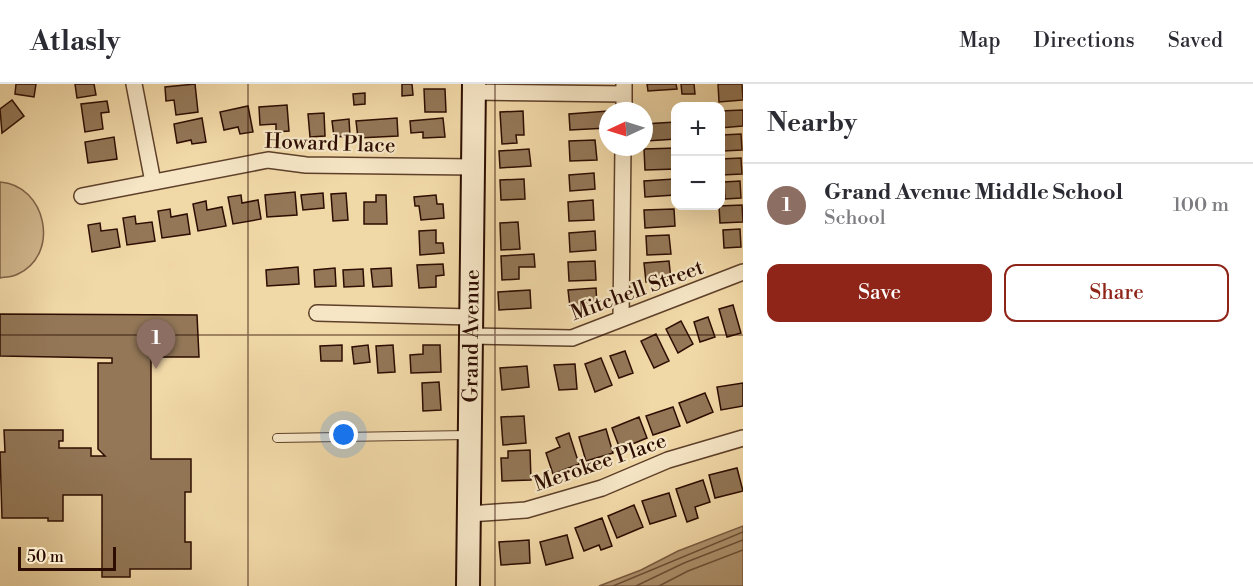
<!DOCTYPE html>
<html lang="en">
<head>
<meta charset="utf-8">
<style>
  :root { --surface:#fff; --page:#f7f7f7; --text:#2b2b33; --muted:#7c7c81; --line:#e1e1e2; --accent:#8f2418 }
  body { margin:0; font-family:"Libre Bodoni",serif; background:var(--page); color:var(--text) }
  .controls { position:absolute; right:18px; top:18px; display:grid; overflow:hidden; border-radius:12px; box-shadow:0 6px 24px #0002 }
  .controls button { width:54px; height:54px; display:grid; place-items:center; padding:0; border:0; border-bottom:2px solid var(--line); background:var(--surface); color:var(--text); font:30px sans-serif }
  .compass { position:absolute; left:599px; top:18px; width:54px; height:54px; border-radius:50%; background:var(--surface); box-shadow:0 6px 24px #0002; rotate:266deg }
  .scale { position:absolute; left:18px; bottom:15px; width:98px; box-sizing:border-box; padding-left:6px; border:3px solid #2d0d01; border-top:0; font-size:16px; line-height:21px; white-space:nowrap; color:#2d0d01; -webkit-text-stroke:4px #f6e6c6; paint-order:stroke }
  .you { position:absolute; left:344px; top:351px; width:21px; height:21px; margin:-15px; border:4px solid #fff; border-radius:50%; background:#1a73e8; box-shadow:0 0 0 9px #1a73e833 }
  .badge { display:grid; place-items:center; width:39px; height:39px; border-radius:50%; background:var(--accent); color:#fff; font-size:20px; font-weight:700 }
  .pin { position:absolute; translate:-50% -50px; filter:drop-shadow(0 2px 3px #0008) }
  .pin::after { content:''; position:absolute; top:32px; width:21px; height:18px; background:inherit; clip-path:polygon(0 0,100% 0,50% 100%) }
  .list { margin:0; padding:0; list-style:none }
  h2 { display:flex; justify-content:space-between; align-items:center; height:78px; margin:0; padding:0 24px; font-size:26px }
  h2 small { font-size:20px; font-weight:400; color:var(--muted) }
  .list li { display:grid; grid-template-columns:39px 1fr auto; gap:18px; align-items:center; box-sizing:border-box; height:84px; padding:0 24px; border-top:2px solid var(--line) }
  .list b { display:block; font-size:22px; white-space:nowrap }
  .list p { margin:0; font-size:20px; white-space:nowrap; color:var(--muted) }
  .list em { font-size:20px; font-style:normal; color:var(--muted) }
  .actions { display:flex; gap:12px; padding:18px 24px }
  .actions a { flex:1; padding:14px 0; border:2px solid var(--accent); border-radius:12px; text-align:center; font-size:21px; color:var(--accent) }
  .actions .main { background:var(--accent); color:#fff }
  .map { position:relative; flex:none; width:743px; height:502px; overflow:hidden }
  header { display:flex; align-items:center; gap:36px; box-sizing:border-box; height:84px; padding:0 30px; background:var(--surface); border-bottom:2px solid var(--line) }
  header strong { font-size:28px }
  nav { display:flex; gap:33px; margin-inline-start:auto; font-size:21px }
  main { display:flex }
  aside { flex:1; background:var(--surface) }
  .map>svg:first-child { display:block }
  .green { fill:#d0b58b; stroke:#7e6146; stroke-width:1.5 }
  .water { fill:#ae936f; stroke:#7a5d43; stroke-width:1.5 }
  .lines { fill:none; stroke-linecap:round; stroke-linejoin:round }
  .shore { stroke:#6e5038; stroke-width:1.5 }
  .building { fill:#937757; stroke:#2d0d01; stroke-width:1.5 }
  .lane-casing { stroke:#5e402a; stroke-width:10 }
  .street-casing { stroke:#5e402a; stroke-width:18 }
  .secondary-casing { stroke:#2d0d01; stroke-width:26 }
  .lane { stroke:#f6e6c6; stroke-width:8 }
  .street { stroke:#f6e6c6; stroke-width:15 }
  .secondary { stroke:#f6e6c6; stroke-width:22 }
  .grid { fill:none; stroke:#2d0d01; stroke-width:1.5; stroke-opacity:0.55 }
  .labels { text-anchor:middle; stroke-width:4.5; stroke-linejoin:round; paint-order:stroke }
  .street-label { font-size:21px; fill:#2d0d01; stroke:#f6e6c6 }
</style>
</head>
<body>
<header>
<strong>Atlasly</strong>
<nav><a>Map</a><a>Directions</a><a>Saved</a></nav>
</header>
<main>
<div class="map">
<svg width="743" height="502" viewBox="0 0 743 502">
  <rect width="100%" height="100%" fill="#f1d8a7"/>
  <filter id="stains"><feTurbulence type="fractalNoise" baseFrequency=".00333" numOctaves="4"/><feColorMatrix values="0 0 0 0 .2 0 0 0 0 .09 0 0 0 0 .02 0 0 0 .5 -.17"/></filter>
  <radialGradient id="worn" r=".72"><stop offset=".6" stop-color="#630" stop-opacity="0"/><stop offset="1" stop-color="#630" stop-opacity=".3"/></radialGradient>
  <path class="green" d="M0,98C46,101 61,170 18,190C13,193 6,193 0,194Z"/>
  <path class="water" d="M743,442V502H599L641,486L678,467Z"/>
  <g class="lines">
    <path class="shore" d="M613,502L743,448
      M636,502L684,479L743,456
      M659,502L688,487L743,466"/>
  </g>
  <path class="building" d="M16,0H36L34,13L15,10Z
    M75,0H94L96,11L77,14Z
    M195,0L198,28L176,31L174,16L166,17L165,3Z
    M402,0H412L413,11L402,12Z
    M647,0H676L677,5L648,7Z
    M681,0H694L695,10H682Z
    M718,0H742L743,16L719,18Z
    M424,5H445L446,28H425Z
    M365,9V20L354,21L353,10Z
    M12,16L24,32L2,49L0,25Z
    M107,17L109,28L101,29L103,45L85,48L81,20Z
    M287,21L289,47L276,48V40L260,41L259,23Z
    M248,22L253,48L240,50L238,43L224,46L220,28Z
    M743,26V42L720,44V27Z
    M523,27L524,51H516L517,59L502,60L500,28Z
    M608,27V44L570,46L569,30Z
    M324,29L325,52L310,53L308,30Z
    M202,34L206,58L192,60L191,56L177,59L174,40Z
    M397,34L398,52L358,54L356,37Z
    M443,34L445,53L423,54V48L411,49L410,37Z
    M349,35L350,52L334,53L332,37Z
    M675,38L676,55L646,57L644,40Z
    M741,50L742,66L723,67L722,51Z
    M114,53L117,75L88,79L85,58Z
    M595,56L597,76L570,77L569,57Z
    M676,64V85L645,86L644,65Z
    M529,65L531,82L500,84L499,67Z
    M741,74L742,90L721,91L720,75Z
    M594,89L595,105L570,107L569,91Z
    M524,95L525,115L501,116L500,96Z
    M674,95L675,111L645,113L644,97Z
    M740,97L741,114L725,115L724,98Z
    M295,108L297,131L267,133L265,111Z
    M323,109L324,124L303,126L301,111Z
    M346,109L348,136L333,137L331,110Z
    M241,111L242,119L258,116L261,135L233,140L228,113Z
    M376,111H386L387,140H364V118H376Z
    M436,111L437,120H443L444,134L421,136L419,122H415L414,113Z
    M593,116L594,136L569,137L568,118Z
    M206,117L207,126L222,123L226,142L198,147L193,120Z
    M742,121L743,138L720,139L719,122Z
    M170,125L171,133L187,130L190,150L162,154L158,127Z
    M674,125L675,142L645,144L644,126Z
    M135,132L136,140L152,138L155,157L127,161L123,134Z
    M518,138L520,165L501,166L500,139Z
    M100,139L101,147L117,145L120,163L92,168L88,141Z
    M740,145L741,163L724,164L723,146Z
    M436,146V159H443L444,169L420,171L419,147Z
    M595,147L596,166L570,168L569,149Z
    M669,151L671,170L647,171L646,152Z
    M534,170L535,183H519V195L502,196L501,172Z
    M595,177L596,196L569,197L568,178Z
    M669,177L671,196L646,198L644,179Z
    M443,180L444,191L436,192V203L419,204L417,181Z
    M298,183L299,200L267,202L266,186Z
    M335,184L336,202L315,203L314,186Z
    M391,184L392,202L373,203L371,185Z
    M363,185L364,202L344,203L343,186Z
    M596,204L597,221L570,223L568,206Z
    M530,206L531,224L499,226L498,208Z
    M733,221L741,249L727,253L719,225Z
    M0,230L197,231L199,273H151V375H191V408H185V458H191V485H130V493H102V411H63V437H48V434H2L0,368H5L4,346H63V357H59V364H91V372H105L98,365V279H112V274L0,272Z
    M708,233L715,253L700,258L694,238Z
    M681,237L693,260L678,269L666,245Z
    M656,250L669,277L654,284L641,257Z
    M342,261V277H321L320,262Z
    M368,261L370,278L354,280L352,263Z
    M393,261L395,288L378,289L376,262Z
    M423,261H440L441,288L411,289L410,271L423,270Z
    M625,267L633,289L619,294L610,272Z
    M601,274L612,301L595,308L585,280Z
    M575,280L577,305L559,306L554,281Z
    M527,282L529,303L502,306L500,284Z
    M439,298L441,326L423,327L422,299Z
    M743,299V322L721,326L717,303Z
    M705,309L713,328L687,339L679,319Z
    M673,323L680,342L653,351L646,332Z
    M524,332L526,359L503,361L501,333Z
    M639,333L647,354L620,365L612,344Z
    M606,345L613,369L586,377L579,353Z
    M569,349L579,380L553,390L546,369L560,363L556,354Z
    M530,366L531,396L502,397L501,374H508V367Z
    M737,384L743,407L715,414L709,391Z
    M703,396L710,418L695,423L698,434L687,438L676,405Z
    M669,409L676,432L650,440L642,417Z
    M634,421L643,443L617,454L608,432Z
    M602,434L612,462L601,466L599,461L584,467L575,444Z
    M567,451L573,474L546,481L540,458Z
    M529,456L530,479L501,481L499,458Z"/>
  <g class="lines">
    <defs>
      <path id="lane" d="M277,354L468,351"/>
      <path id="street" d="M134,0L153,98
        M474,8L624,10
        M624,27V0
        M82,112L268,76L306,81L473,83
        M317,229L471,233
        M621,235L623,63
        M471,252L572,254L743,188
        M469,430L526,426L602,404L668,376L743,354"/>
      <g id="secondary">
        <path id="s1" d="M468,502L474,0"/>
      </g>
    </defs>
    <use href="#lane" class="lane-casing"/>
    <use href="#street" class="street-casing"/>
    <use href="#secondary" class="secondary-casing"/>
    <use href="#lane" class="lane"/>
    <use href="#street" class="street"/>
    <use href="#secondary" class="secondary"/>
  </g>
  <path class="grid" d="M248,0V502M495,0V502M0,251H743"/>
  <g class="labels">
    <g class="street-label">
      <text transform="translate(330 59) rotate(2)" y="7">Howard Place</text>
      <text transform="translate(637 206) rotate(-20)" y="7">Mitchell Street</text>
      <text dy="7" stroke="none"><textPath href="#s1" startOffset="250">Grand Avenue</textPath></text>
      <text transform="translate(600 378) rotate(-19)" y="7">Merokee Place</text>
    </g>
  </g>
  <rect width="100%" height="100%" filter="url(#stains)"/>
  <rect width="100%" height="100%" fill="url(#worn)"/>
</svg>
<div class="controls">
<button>+</button>
<button>−</button>
</div>
<svg class="compass" viewBox="-18 -18 36 36"><path d="M0-13l5 13h-10z" fill="#e53935"/><path d="M0 13l5-13h-10z" fill="#7c7c81"/></svg>
<div class="scale">50 m</div>
<div class="you"></div>
<div class="pin badge" style="left:156px;top:285px;background:#8d6e63">1</div>
</div>
<aside>
<h2>Nearby<small></small></h2>
<ul class="list">
<li><span class="badge" style="background:#8d6e63">1</span><div><b>Grand Avenue Middle School</b><p>School</p></div><em>100 m</em></li>
</ul>
<div class="actions"><a class="main">Save</a><a>Share</a></div>
</aside>
</main>
</body>
</html>
